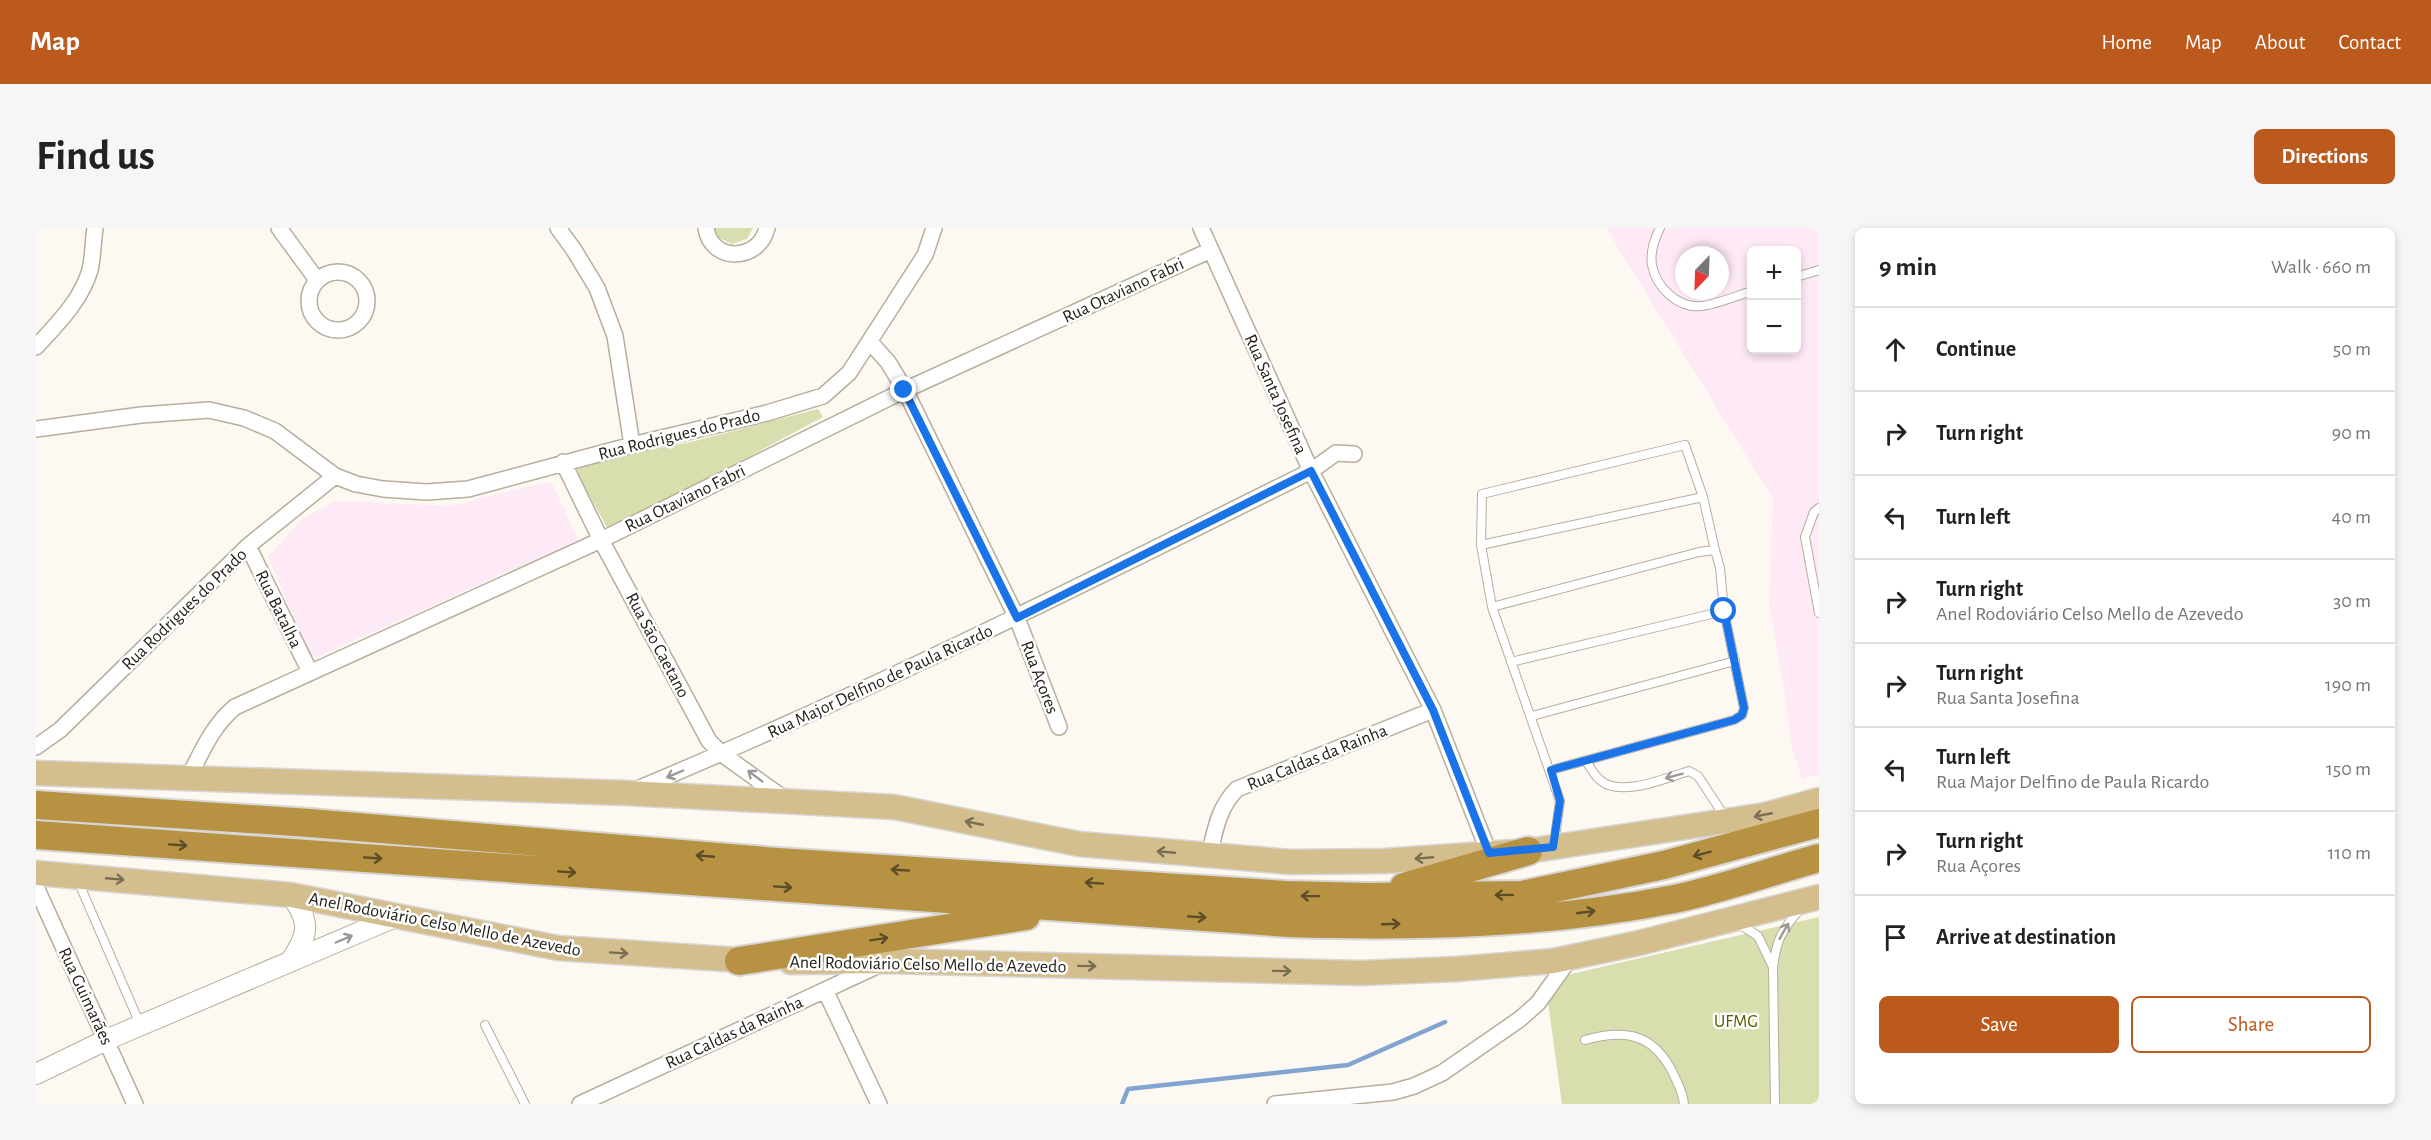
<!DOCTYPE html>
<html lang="en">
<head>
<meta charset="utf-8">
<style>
  :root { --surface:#fff; --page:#f6f6f6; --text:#222; --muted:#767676; --line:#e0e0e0; --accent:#bc591d }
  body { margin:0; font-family:"Alegreya Sans",sans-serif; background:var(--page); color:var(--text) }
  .controls { position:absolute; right:18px; top:18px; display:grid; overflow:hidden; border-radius:9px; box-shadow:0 3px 9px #0003 }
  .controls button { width:54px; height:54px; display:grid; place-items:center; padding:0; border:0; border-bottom:2px solid var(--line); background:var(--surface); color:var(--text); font:30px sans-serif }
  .compass { position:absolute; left:1639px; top:18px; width:54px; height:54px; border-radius:50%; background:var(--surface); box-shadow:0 3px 9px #0003; rotate:203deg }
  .stop { position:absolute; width:18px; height:18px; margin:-14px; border:4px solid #1a73e8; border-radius:50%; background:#fff }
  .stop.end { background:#1a73e8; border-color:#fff; box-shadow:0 2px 6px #0008 }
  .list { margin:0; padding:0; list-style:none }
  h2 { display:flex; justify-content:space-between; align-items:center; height:78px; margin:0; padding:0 24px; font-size:26px }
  h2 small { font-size:20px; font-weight:400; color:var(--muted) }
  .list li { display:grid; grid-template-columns:39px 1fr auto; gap:18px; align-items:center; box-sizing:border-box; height:84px; padding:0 24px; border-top:2px solid var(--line) }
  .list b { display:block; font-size:22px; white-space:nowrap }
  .list p { margin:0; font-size:20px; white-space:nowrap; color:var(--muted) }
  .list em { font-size:20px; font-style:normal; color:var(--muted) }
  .actions { display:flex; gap:12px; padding:18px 24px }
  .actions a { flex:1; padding:14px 0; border:2px solid var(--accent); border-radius:9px; text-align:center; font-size:21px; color:var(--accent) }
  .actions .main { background:var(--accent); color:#fff }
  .icon { flex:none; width:33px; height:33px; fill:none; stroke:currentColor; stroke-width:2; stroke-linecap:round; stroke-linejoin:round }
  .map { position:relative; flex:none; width:1783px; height:876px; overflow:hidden; border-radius:9px }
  header { display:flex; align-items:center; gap:36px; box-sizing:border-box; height:84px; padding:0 30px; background:var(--accent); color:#fff }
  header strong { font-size:28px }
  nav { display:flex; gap:33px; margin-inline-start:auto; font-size:21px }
  .intro { display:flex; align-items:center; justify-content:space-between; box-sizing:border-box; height:144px; padding:0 36px }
  h1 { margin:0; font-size:42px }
  .button { padding:15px 27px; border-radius:9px; background:var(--accent); color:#fff; font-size:21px; font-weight:700 }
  main { display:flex; gap:36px; padding:0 36px }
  aside { flex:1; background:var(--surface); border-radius:9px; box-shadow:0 3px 9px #0003 }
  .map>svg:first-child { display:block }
  .industrial { fill:#fee9f7; fill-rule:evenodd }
  .green { fill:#d8dead }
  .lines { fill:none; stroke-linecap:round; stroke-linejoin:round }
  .stream { stroke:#81a5cf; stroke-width:4.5 }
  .service-casing { stroke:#b7ae9c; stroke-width:10 }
  .minor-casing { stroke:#b7ae9c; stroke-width:18 }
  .tertiary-casing { stroke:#b7ae9c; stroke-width:22 }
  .primary-casing { stroke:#d7d6d5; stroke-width:27 }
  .motorway-casing { stroke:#d7d6d5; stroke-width:32 }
  .service { stroke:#fff; stroke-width:8 }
  .minor { stroke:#fff; stroke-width:15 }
  .tertiary { stroke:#fff; stroke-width:20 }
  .primary { stroke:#d4be8e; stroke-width:24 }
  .motorway { stroke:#b79242; stroke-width:28 }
  .oneway { stroke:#9b9996 }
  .oneway2 { stroke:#7a6e52 }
  .oneway3 { stroke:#5c4c28 }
  .route { stroke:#1a73e8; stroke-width:8 }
  .labels { text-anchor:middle; stroke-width:5; stroke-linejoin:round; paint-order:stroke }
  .street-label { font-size:18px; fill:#201d16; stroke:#fff }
  .park-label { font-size:18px; fill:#575d00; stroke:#fff }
</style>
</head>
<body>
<header>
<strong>Map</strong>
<nav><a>Home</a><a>Map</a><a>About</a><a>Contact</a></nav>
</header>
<div class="intro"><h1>Find us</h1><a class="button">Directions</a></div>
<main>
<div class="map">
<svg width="1783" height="876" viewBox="0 0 1783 876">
  <rect width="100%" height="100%" fill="#fdf9f2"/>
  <path class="industrial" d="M1570,0H1783V546L1766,551L1756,521L1748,460L1733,377L1737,271ZM1716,22H1760V122H1716ZM1648,27H1684V63H1648Z
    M512,254L517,257L542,312L281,429L274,427L232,329L266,291L299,273L414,278Z"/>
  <path class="green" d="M678,0H717L711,11L696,16L682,9Z
    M782,181L787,189L573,303L543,249L541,240L553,234L655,214Z
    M1783,689V876H1526L1511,767L1535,746Z"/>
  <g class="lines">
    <path class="stream" d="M1086,876L1092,861L1312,837L1409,794"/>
    <defs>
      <path id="service" d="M1624,0C1619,10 1614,25 1616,37C1620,59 1642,81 1666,78C1682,76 1700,68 1716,63
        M1760,49L1783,42
        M1783,280L1778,284L1769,309L1783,385
        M1445,317L1446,266L1649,217L1667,269
        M1456,379L1445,317L1667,269L1679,322
        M1475,434L1688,383
        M1496,488L1699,433
        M1550,533C1554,539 1558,547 1564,552C1584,570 1630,550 1653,543L1662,548L1689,589
        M1515,542L1698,492L1706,487L1708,480L1688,383L1684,340L1679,322L1663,324L1456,379L1524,573L1518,616
        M42,653L104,796
        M1703,696L1722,708L1737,739
        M449,797L489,876
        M1549,812C1589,801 1617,805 1637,845C1642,856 1647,864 1648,876
        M1739,876L1737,740C1740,712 1746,702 1764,681"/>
      <path id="minor" d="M243,0L281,52
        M522,0L538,22L561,60L579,108L596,217
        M670,0C675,35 723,34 731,0
        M1165,0L1275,243L1397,482L1453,625
        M273 73a29 29 0 1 1 58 0a29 29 0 1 1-58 0Z
        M834,114L852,134L869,162L981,390L1023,499
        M0,119C21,96 45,73 54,42C57,29 57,14 59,0
        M0,201L105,187L173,182L208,190L239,203L299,248L320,256L347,261L391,264L432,261L596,217L731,185L787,168L813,145L889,27L898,0
        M527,234L565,312L673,513L686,526L750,572
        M212,318L274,444
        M0,519L24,502L212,318L299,248
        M152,550C166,524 176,498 199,479L565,312L869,162L1175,22
        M599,562C829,466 1052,354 1275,243L1300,225L1318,226
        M1173,628C1179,603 1182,580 1201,561L1397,482
        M0,659L99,876
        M789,762L843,876
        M544,876L843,737
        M1239,876L1357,864L1378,858L1406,845L1484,791L1502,775L1535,729"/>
      <path id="tertiary" d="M254,734C273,706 275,695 255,667
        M0,846L70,812L364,687"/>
      <path id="primary" d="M0,545L591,565L858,579L1043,616L1255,634L1349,633L1492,623L1729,587L1783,572
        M0,645L255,667L522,720L720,733
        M755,734L853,733L1324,745L1421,741L1517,733L1603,715L1783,669"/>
      <path id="motorway" d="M0,577L274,595L741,634L1250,667L1332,669L1486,667L1628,637L1783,595
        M0,607L1253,695C1381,699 1512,696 1638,671C1687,661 1735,643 1783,630
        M1368,659L1492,623
        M703,733L990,688"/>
    </defs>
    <use href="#service" class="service-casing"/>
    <use href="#minor" class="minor-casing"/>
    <use href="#tertiary" class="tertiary-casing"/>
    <use href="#primary" class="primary-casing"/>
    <use href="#motorway" class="motorway-casing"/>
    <use href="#service" class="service"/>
    <use href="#minor" class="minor"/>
    <use href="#tertiary" class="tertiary"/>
    <use href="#primary" class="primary"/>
    <use href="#motorway" class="motorway"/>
  </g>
  <defs><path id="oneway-shaft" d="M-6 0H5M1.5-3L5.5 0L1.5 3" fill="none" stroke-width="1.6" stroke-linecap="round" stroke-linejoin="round" transform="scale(1.5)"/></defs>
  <g class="oneway">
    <use href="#oneway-shaft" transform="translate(639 546) rotate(157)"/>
    <use href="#oneway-shaft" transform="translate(719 548) rotate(-143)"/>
    <use href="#oneway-shaft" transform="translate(1638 548) rotate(165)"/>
    <use href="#oneway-shaft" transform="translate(1748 703) rotate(-60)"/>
    <use href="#oneway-shaft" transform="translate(308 711) rotate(-23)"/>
  </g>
  <g class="oneway2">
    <use href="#oneway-shaft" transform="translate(1727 587) rotate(169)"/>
    <use href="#oneway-shaft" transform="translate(938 595) rotate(-169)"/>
    <use href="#oneway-shaft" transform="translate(1130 624) rotate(-175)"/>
    <use href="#oneway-shaft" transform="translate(1388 630) rotate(175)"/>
    <use href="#oneway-shaft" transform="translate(79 651) rotate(5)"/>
    <use href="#oneway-shaft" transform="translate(583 725) rotate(4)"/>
    <use href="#oneway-shaft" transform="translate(1051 738) rotate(1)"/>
    <use href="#oneway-shaft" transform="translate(1246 743) rotate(1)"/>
  </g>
  <g class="oneway3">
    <use href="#oneway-shaft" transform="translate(142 617) rotate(4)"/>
    <use href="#oneway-shaft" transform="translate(1666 626) rotate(165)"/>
    <use href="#oneway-shaft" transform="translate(669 628) rotate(-175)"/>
    <use href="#oneway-shaft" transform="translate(337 630) rotate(4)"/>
    <use href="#oneway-shaft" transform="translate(864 642) rotate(-176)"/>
    <use href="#oneway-shaft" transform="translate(531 644) rotate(4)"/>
    <use href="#oneway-shaft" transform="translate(1058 655) rotate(-176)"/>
    <use href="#oneway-shaft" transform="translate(747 659) rotate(4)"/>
    <use href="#oneway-shaft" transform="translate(1468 667) rotate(179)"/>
    <use href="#oneway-shaft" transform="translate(1274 668) rotate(-179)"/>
    <use href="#oneway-shaft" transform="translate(1550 684) rotate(-8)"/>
    <use href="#oneway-shaft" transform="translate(1161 689) rotate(4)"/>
    <use href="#oneway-shaft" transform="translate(1355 696) rotate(-2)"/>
    <use href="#oneway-shaft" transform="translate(843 711) rotate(-9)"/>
  </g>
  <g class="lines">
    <path class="route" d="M868,162L981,390L1275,243L1397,482L1453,625L1517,619L1524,573L1515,542L1698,492L1706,487L1708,480L1688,383"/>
  </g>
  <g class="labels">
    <g class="street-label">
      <text transform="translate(1087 62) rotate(-25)" y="6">Rua Otaviano Fabri</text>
      <text transform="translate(1240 166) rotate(66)" y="6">Rua Santa Josefina</text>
      <text transform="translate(643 206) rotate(-14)" y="6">Rua Rodrigues do Prado</text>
      <text transform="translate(649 270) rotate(-26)" y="6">Rua Otaviano Fabri</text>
      <text transform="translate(148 381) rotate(-44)" y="6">Rua Rodrigues do Prado</text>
      <text transform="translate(243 381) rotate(64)" y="6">Rua Batalha</text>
      <text transform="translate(622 417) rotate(62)" y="6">Rua São Caetano</text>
      <text transform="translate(1004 449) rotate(69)" y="6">Rua Açores</text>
      <text transform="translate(844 453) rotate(-25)" y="6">Rua Major Delfino de Paula Ricardo</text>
      <text transform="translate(1281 529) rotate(-22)" y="6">Rua Caldas da Rainha</text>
      <text transform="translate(409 696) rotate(11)" y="6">Anel Rodoviário Celso Mello de Azevedo</text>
      <text transform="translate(892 736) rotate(1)" y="6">Anel Rodoviário Celso Mello de Azevedo</text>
      <text transform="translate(50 768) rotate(65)" y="6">Rua Guimarães</text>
      <text transform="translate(698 804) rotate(-25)" y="6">Rua Caldas da Rainha</text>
    </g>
    <g class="park-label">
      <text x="1700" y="799">UFMG</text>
    </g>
  </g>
</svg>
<div class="controls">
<button>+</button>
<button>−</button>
</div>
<svg class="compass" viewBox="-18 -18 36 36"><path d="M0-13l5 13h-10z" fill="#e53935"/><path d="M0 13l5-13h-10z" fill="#767676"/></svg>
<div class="stop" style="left:1688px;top:383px"></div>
<div class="stop end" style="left:868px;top:162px"></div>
</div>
<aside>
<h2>9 min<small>Walk · 660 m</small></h2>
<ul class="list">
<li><svg class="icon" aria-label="ahead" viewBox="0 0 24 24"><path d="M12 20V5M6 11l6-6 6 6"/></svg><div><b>Continue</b></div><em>50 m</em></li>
<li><svg class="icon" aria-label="right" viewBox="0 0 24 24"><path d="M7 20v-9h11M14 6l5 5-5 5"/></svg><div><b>Turn right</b></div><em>90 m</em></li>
<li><svg class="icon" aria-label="left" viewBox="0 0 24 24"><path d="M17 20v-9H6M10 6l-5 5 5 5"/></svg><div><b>Turn left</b></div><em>40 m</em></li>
<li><svg class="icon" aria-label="right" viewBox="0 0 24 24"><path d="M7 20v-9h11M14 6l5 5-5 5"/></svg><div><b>Turn right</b><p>Anel Rodoviário Celso Mello de Azevedo</p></div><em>30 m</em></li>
<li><svg class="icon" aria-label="right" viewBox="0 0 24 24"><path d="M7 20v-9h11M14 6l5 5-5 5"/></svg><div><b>Turn right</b><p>Rua Santa Josefina</p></div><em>190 m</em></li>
<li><svg class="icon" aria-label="left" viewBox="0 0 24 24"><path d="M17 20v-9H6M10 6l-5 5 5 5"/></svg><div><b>Turn left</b><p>Rua Major Delfino de Paula Ricardo</p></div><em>150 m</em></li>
<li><svg class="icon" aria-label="right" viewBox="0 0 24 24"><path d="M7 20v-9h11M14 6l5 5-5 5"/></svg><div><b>Turn right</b><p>Rua Açores</p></div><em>110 m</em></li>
<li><svg class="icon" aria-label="arrive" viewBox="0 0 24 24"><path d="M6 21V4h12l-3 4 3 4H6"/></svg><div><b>Arrive at destination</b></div></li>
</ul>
<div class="actions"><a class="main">Save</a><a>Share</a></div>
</aside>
</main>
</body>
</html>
